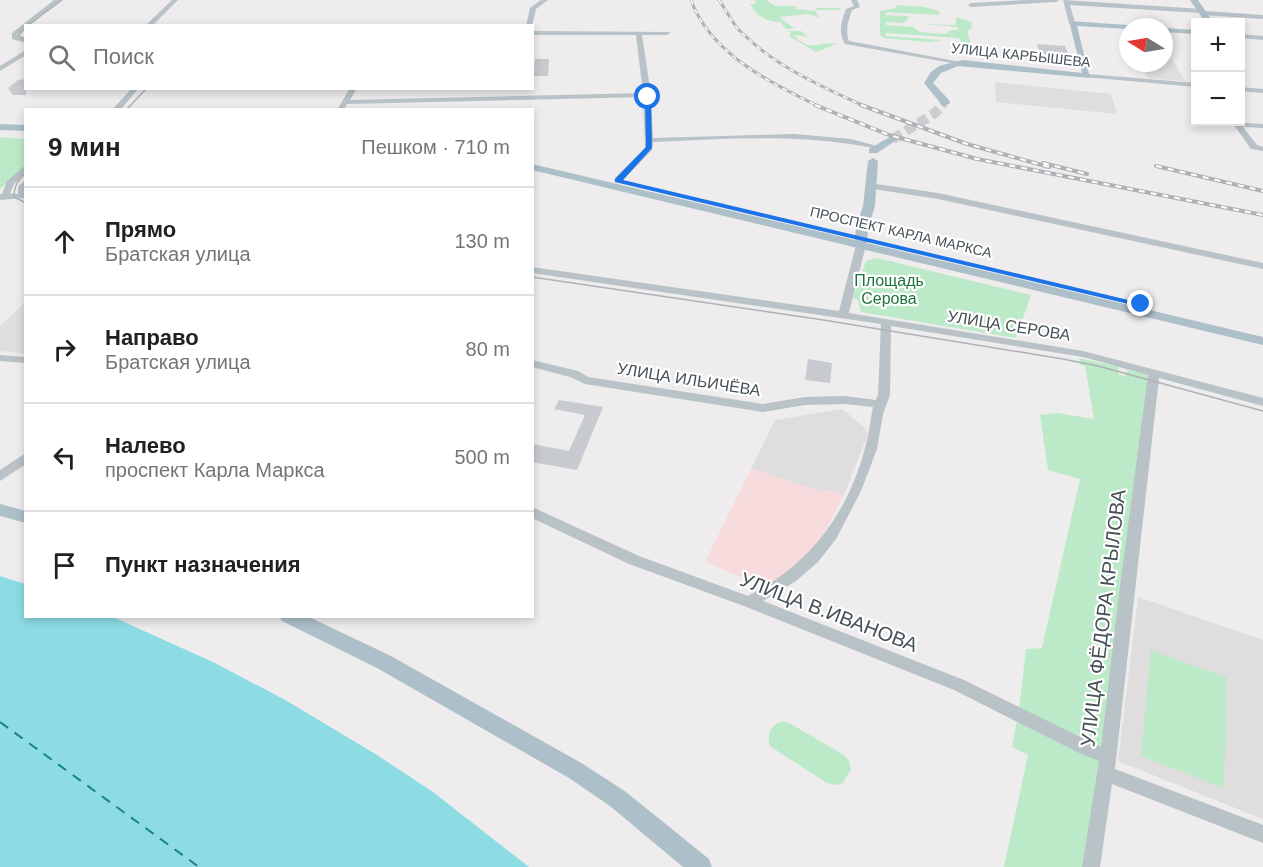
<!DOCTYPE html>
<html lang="ru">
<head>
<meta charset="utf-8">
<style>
  :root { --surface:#fff; --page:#f6f6f6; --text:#202124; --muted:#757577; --line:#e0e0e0 }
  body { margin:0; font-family:Helvetica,sans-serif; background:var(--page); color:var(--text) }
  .controls { position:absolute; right:18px; top:18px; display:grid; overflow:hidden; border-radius:0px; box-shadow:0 3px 9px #0003 }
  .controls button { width:54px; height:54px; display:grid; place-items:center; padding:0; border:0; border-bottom:2px solid var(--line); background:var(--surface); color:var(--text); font:30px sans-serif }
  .compass { position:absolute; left:1119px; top:18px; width:54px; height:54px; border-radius:50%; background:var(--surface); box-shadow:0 3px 9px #0003; rotate:281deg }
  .stop { position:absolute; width:18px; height:18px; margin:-14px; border:4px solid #1a73e8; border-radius:50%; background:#fff }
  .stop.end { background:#1a73e8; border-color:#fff; box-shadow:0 2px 6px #0008 }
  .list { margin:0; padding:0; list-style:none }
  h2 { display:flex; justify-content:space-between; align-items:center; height:78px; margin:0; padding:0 24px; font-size:26px }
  h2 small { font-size:20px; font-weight:400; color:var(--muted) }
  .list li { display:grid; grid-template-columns:39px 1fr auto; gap:18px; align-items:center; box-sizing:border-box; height:108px; padding:0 24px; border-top:2px solid var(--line) }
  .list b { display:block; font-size:22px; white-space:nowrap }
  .list p { margin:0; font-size:20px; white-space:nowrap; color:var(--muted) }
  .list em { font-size:20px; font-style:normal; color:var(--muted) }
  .icon { flex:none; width:33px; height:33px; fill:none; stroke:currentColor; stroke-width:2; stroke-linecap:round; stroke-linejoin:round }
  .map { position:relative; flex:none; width:1263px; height:867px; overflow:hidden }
  .search { position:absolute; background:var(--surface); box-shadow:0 3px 9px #0003; left:24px; top:24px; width:510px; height:66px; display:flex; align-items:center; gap:15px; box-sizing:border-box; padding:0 21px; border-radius:0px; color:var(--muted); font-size:22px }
  .panel { position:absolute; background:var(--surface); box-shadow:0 3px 9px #0003; left:24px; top:108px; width:510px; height:510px; border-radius:0px }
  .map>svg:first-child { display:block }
  .education { fill:#dfdddd }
  .medical { fill:#f8dcdd }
  .green { fill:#bceac8 }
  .water { fill:#8ddce4 }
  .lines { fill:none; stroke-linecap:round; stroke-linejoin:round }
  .ferry { stroke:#16828b; stroke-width:2; stroke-dasharray:10 8; stroke-linecap:butt }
  .building { fill:#c7cace }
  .major-tunnel-far1 { stroke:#cccdce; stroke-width:8; stroke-dasharray:8 4.5; stroke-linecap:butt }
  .major-tunnel { stroke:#cccdce; stroke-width:10; stroke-dasharray:10 5; stroke-linecap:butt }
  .minor { fill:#b8c2c7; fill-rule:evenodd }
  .major { fill:#adbfc9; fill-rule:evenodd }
  .tram { stroke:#aeb2b6; stroke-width:1.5 }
  .rail-far1-casing { stroke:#aeb2b6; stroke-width:3 }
  .rail-casing { stroke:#aeb2b6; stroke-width:4 }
  .rail-far1 { stroke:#fff; stroke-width:1.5; stroke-dasharray:5; stroke-linecap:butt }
  .rail { stroke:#fff; stroke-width:2; stroke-dasharray:6; stroke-linecap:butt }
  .route { fill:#1a73e8 }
  .labels { text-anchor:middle; stroke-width:4.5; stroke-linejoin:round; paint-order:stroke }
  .far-street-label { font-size:14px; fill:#465157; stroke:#fff }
  .park-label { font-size:16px; fill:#1d723d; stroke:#fff }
  .street-label { font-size:16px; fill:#465157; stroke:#fff }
  .near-street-label { font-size:20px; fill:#465157; stroke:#fff }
</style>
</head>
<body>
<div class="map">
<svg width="1263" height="867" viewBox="0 0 1263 867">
  <rect width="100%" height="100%" fill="#eeecec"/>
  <path class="education" d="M1164,58L1172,59L1185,81L1148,78L1141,63H1164Z
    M995,82L1111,94L1117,114L996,102Z
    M25,302V354L0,351V326Z
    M842,409L864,427L868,434L844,495L826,490L824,493L751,469L775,420Z
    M1138,597L1263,640V819L1118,761Z"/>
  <path class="medical" d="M751,469L824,493L826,489L844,495L815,551L767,588L705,562Z"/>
  <path class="green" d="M755,0H766L776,6H795L796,9L814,11L817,8H841L838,10H815L819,18L808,14L779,17L794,28L787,29L789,31H801L808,37L794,35C810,54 820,40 837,44L816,52L789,36L791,34L780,22C767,22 756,16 750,4H756Z
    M895,5L924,7L939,11L940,15L886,12V15L907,16L909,18L903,23L886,22V25L913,27L920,32L945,34L951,30H958V27L920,24L956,25V17L972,22L971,29L967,31L971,44H962L959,38L886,33V36L943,40L929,42L884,38L880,35V11L897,8Z
    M0,137L26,139L25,167L0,189Z
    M877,258L1031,295L1016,338L861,312L858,300L853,298L866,261Z
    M1079,358L1119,367L1118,374L1125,377L1127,370L1146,374L1149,378L1087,867H1004L1028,755L1012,747L1019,710L1026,649L1042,648L1080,479L1048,470L1040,415L1057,413L1094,419L1085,366L1080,365Z
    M1151,650L1227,678L1224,788L1141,756Z
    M783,721L791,724L844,755L849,761L851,769L843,783L836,785L827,783L771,747C765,736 771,724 783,721Z"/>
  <path class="water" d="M0,576L25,584L26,616L113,617L215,663L287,701L377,755L433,792L529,867H0Z"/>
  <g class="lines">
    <path class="ferry" d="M0,722L199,867"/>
  </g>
  <path class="building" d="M1037,44L1065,46L1069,56L1040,54Z
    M535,59H549L548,76H534Z
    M26,79V95H13L8,88L18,80Z
    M808,359L832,363L830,383L805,380Z
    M559,400L603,407L577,470L532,462V444L569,451L585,415L554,409Z"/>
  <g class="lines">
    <path class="major-tunnel-far1" d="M942,106L945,103"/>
    <path class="major-tunnel" d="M893,139L935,113L943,105"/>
    <path class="minor" d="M54,0H61L29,26H26V28L17,35V37L26,39V43L12,39V33Z
      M172,0H178L152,26H145Z
      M541,0H548L536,9L532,26H526L530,8Z
      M851,0H857L860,7L852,10C848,21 845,31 849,41L966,63L963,65L845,44C838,32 841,22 846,9L854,6Z
      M1026,0H1059L1056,2L971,7L968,5L971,3Z
      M1063,0L1202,9L1205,11L1263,15V19L1203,15L1200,13L1070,5L1075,23L1072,25L1069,23Z
      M532,31L669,32L670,33L667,35H642L651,95L653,138L794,134L851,139L881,147L877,149C803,133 728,139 653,142L652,150L621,182L618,183L614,180L615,178L645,148L643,97L347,104L344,110H337L350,88H357L350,100L643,93L636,35H532Z
      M1240,34L1263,36V40L1240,38Z
      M26,50V55L0,71V66Z
      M1087,74L1196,83V87L1085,77L1084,76Z
      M1240,87L1263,89V93L1240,91Z
      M132,88H139L120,110H112Z
      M1232,122L1263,124V128L1243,127L1257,145L1263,147V151L1251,149Z
      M23,167H26V174L14,184L10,193L18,194V187L26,179V198L0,200V194H2L7,181Z
      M870,183L938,193L1263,263V269L938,199L867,188L866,186Z
      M861,242L866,245L849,313L1083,351L1263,398V406L1159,378L1115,769L1263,825V843L1112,784L1100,867H1082L1099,761L1081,754L954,690L744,606L629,564L532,518V507L639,556L748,596C810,564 847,515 865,448C869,435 870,421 873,407L845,404L805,405L763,412L585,384L570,377L532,367V360L578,371L588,377L763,404L805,397L845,396L876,400L878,395L881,324L532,273V267L839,311L856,245ZM891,326L1083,357L1148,375L1119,594L1101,747L964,680L763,601L796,581L818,562L836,539L861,491L877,449L883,414L890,395Z
      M0,355L26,357V363L0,361Z
      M26,453V464L0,481V470Z"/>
    <path class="major" d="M1190,0H1198L1213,22H1205Z
      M1069,21L1128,25L1132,27H1128V29L1077,26L1090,78L958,66L941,73L933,83L949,100L950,103L945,106L942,105L924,83L931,72L939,66L963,60L1082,73Z
      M1164,28L1196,30V34L1164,32Z
      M0,124L26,125V131L0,130Z
      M890,137L898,139L877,153H869V149Z
      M873,158L878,161L875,206L868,228L867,243L1263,337V345L532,170V164L855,240L856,228L863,206L868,161Z
      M0,504L26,511V523L0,516Z
      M279,616H307L391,656L583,764L626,792L709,859L712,867H683L610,806L569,778L377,668L282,621Z"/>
    <path class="tram" d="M27,26L62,0
      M26,27L18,36L26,39
      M126,110L147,88
      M26,173C18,180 14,186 14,197L26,203
      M532,277L817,319L1063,359L1098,366L1263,411"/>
    <defs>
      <path id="rail-far1" d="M691,0C710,53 770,83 818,106
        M719,0C726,10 732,23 740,31C774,66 821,86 864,106"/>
      <path id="rail" d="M815,105L889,135L977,159L1263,215
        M861,105L967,144L1049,167
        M1043,163L1087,174
        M1156,166L1263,191"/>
    </defs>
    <use href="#rail-far1" class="rail-far1-casing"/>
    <use href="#rail" class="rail-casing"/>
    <use href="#rail-far1" class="rail-far1"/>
    <use href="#rail" class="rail"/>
  </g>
  <path class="route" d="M648,95L651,97L652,148L623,180L1145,304L1141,307L615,182V179L646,147L645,97Z"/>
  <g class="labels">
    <g class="far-street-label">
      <text transform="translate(1021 55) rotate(6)" y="5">УЛИЦА КАРБЫШЕВА</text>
      <text transform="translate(901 232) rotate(13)" y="5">ПРОСПЕКТ КАРЛА МАРКСА</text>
    </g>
    <g class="park-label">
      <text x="889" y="286">Площадь<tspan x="889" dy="18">Серова</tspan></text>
    </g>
    <g class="street-label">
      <text transform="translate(1009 325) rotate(9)" y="6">УЛИЦА СЕРОВА</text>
      <text transform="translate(689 379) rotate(9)" y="6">УЛИЦА ИЛЬИЧЁВА</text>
    </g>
    <g class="near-street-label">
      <text transform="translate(829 612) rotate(21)" y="7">УЛИЦА В.ИВАНОВА</text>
      <text transform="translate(1103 618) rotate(-83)" y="7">УЛИЦА ФЁДОРА КРЫЛОВА</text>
    </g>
  </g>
</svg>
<div class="controls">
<button>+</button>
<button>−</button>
</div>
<svg class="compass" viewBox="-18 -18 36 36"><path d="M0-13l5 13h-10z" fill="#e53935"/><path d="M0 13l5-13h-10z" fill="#757577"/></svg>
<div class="stop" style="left:648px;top:97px"></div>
<div class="stop end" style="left:1141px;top:304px"></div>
<div class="search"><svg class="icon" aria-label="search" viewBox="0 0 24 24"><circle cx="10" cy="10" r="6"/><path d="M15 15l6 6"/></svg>Поиск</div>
<section class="panel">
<h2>9 мин<small>Пешком · 710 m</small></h2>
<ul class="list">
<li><svg class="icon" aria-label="ahead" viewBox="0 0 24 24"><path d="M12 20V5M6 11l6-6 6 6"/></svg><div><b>Прямо</b><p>Братская улица</p></div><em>130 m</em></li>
<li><svg class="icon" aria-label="right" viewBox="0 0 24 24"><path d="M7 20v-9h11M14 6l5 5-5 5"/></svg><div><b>Направо</b><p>Братская улица</p></div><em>80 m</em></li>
<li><svg class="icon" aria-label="left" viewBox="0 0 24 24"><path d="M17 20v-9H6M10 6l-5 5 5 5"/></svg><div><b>Налево</b><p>проспект Карла Маркса</p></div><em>500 m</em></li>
<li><svg class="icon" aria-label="arrive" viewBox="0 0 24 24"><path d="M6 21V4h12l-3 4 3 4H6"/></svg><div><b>Пункт назначения</b></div></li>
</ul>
</section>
</div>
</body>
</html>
